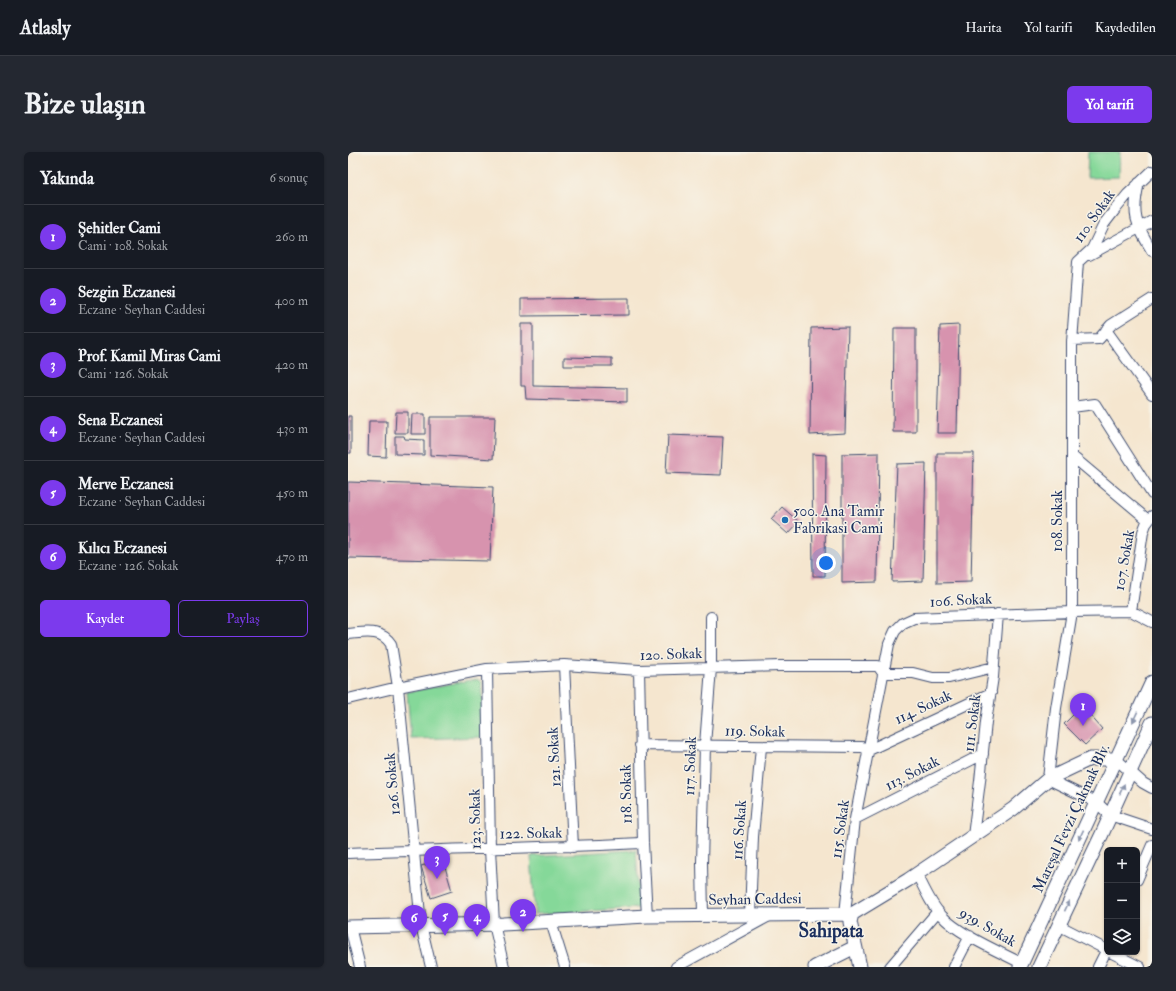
<!DOCTYPE html>
<html lang="tr">
<head>
<meta charset="utf-8">
<style>
  :root { --surface:#171b24; --page:#242831; --text:#f1f3f6; --muted:#9ea1a6; --line:#363941; --accent:#7c3aed }
  body { margin:0; font-family:"IM FELL Double Pica",serif; background:var(--page); color:var(--text) }
  .controls { position:absolute; right:12px; bottom:12px; display:grid; overflow:hidden; border-radius:6px; box-shadow:0 1px 3px #0004 }
  .controls button { width:36px; height:36px; display:grid; place-items:center; padding:0; border:0; border-bottom:1px solid var(--line); background:var(--surface); color:var(--text); font:20px sans-serif }
  .you { position:absolute; left:478px; top:411px; width:14px; height:14px; margin:-10px; border:3px solid #fff; border-radius:50%; background:#1a73e8; box-shadow:0 0 0 6px #1a73e833 }
  .badge { display:grid; place-items:center; width:26px; height:26px; border-radius:50%; background:var(--accent); color:#fff; font-size:13px; font-weight:700 }
  .pin { position:absolute; translate:-50% -33px; filter:drop-shadow(0 1px 2px #0008) }
  .pin::after { content:''; position:absolute; top:21px; width:14px; height:12px; background:inherit; clip-path:polygon(0 0,100% 0,50% 100%) }
  .list { margin:0; padding:0; list-style:none }
  h2 { display:flex; justify-content:space-between; align-items:center; height:52px; margin:0; padding:0 16px; font-size:17px }
  h2 small { font-size:13px; font-weight:400; color:var(--muted) }
  .list li { display:grid; grid-template-columns:26px 1fr auto; gap:12px; align-items:center; box-sizing:border-box; height:64px; padding:0 16px; border-top:1px solid var(--line) }
  .list b { display:block; font-size:15px; white-space:nowrap }
  .list p { margin:0; font-size:13px; white-space:nowrap; color:var(--muted) }
  .list em { font-size:13px; font-style:normal; color:var(--muted) }
  .actions { display:flex; gap:8px; padding:12px 16px }
  .actions a { flex:1; padding:9px 0; border:1px solid var(--accent); border-radius:6px; text-align:center; font-size:14px; color:var(--accent) }
  .actions .main { background:var(--accent); color:#fff }
  .icon { flex:none; width:22px; height:22px; fill:none; stroke:currentColor; stroke-width:2; stroke-linecap:round; stroke-linejoin:round }
  .map { position:relative; flex:none; width:804px; height:815px; overflow:hidden; border-radius:6px }
  header { display:flex; align-items:center; gap:24px; box-sizing:border-box; height:56px; padding:0 20px; background:var(--surface); border-bottom:1px solid var(--line) }
  header strong { font-size:19px }
  nav { display:flex; gap:22px; margin-inline-start:auto; font-size:14px }
  .intro { display:flex; align-items:center; justify-content:space-between; box-sizing:border-box; height:96px; padding:0 24px }
  h1 { margin:0; font-size:28px }
  .button { padding:10px 18px; border-radius:6px; background:var(--accent); color:#fff; font-size:14px; font-weight:700 }
  main { display:flex; gap:24px; padding:0 24px }
  aside { flex:1; background:var(--surface); border-radius:6px; box-shadow:0 1px 3px #0004 }
  .map>svg:first-child { display:block }
  .green { fill:#85d899; stroke:#50847c }
  .building { fill:#d793ae }
  .lines { fill:none; stroke-linecap:round; stroke-linejoin:round }
  .minor-casing { stroke:#3c4a6f; stroke-width:12 }
  .major-casing { stroke:#3c4a6f; stroke-width:15 }
  .minor { stroke:#fff; stroke-width:10 }
  .major { stroke:#fff; stroke-width:13 }
  .oneway { fill:#8d97ae }
  .poi-dot { fill:#1f6fb2; stroke:#f7f3e8; stroke-width:1.5 }
  .labels { text-anchor:middle; stroke-width:3; stroke-linejoin:round; paint-order:stroke }
  .street-label { font-size:15px; fill:#1b2f5e; stroke:#f7f3e8 }
  .poi-label { font-size:15px; fill:#1b2f5e; stroke:#f7f3e8; text-anchor:start }
  .district-label { font-size:19px; font-weight:bold; fill:#1b2f5e; stroke:#f7f3e8 }
</style>
</head>
<body>
<header>
<strong>Atlasly</strong>
<nav><a>Harita</a><a>Yol tarifi</a><a>Kaydedilen</a></nav>
</header>
<div class="intro"><h1>Bize ulaşın</h1><a class="button">Yol tarifi</a></div>
<main>
<aside>
<h2>Yakında<small>6 sonuç</small></h2>
<ul class="list">
<li><span class="badge">1</span><div><b>Şehitler Cami</b><p>Cami · 108. Sokak</p></div><em>260 m</em></li>
<li><span class="badge">2</span><div><b>Sezgin Eczanesi</b><p>Eczane · Seyhan Caddesi</p></div><em>400 m</em></li>
<li><span class="badge">3</span><div><b>Prof. Kamil Miras Cami</b><p>Cami · 126. Sokak</p></div><em>420 m</em></li>
<li><span class="badge">4</span><div><b>Sena Eczanesi</b><p>Eczane · Seyhan Caddesi</p></div><em>430 m</em></li>
<li><span class="badge">5</span><div><b>Merve Eczanesi</b><p>Eczane · Seyhan Caddesi</p></div><em>450 m</em></li>
<li><span class="badge">6</span><div><b>Kılıcı Eczanesi</b><p>Eczane · 126. Sokak</p></div><em>470 m</em></li>
</ul>
<div class="actions"><a class="main">Kaydet</a><a>Paylaş</a></div>
</aside>
<div class="map">
<svg width="804" height="815" viewBox="0 0 804 815">
  <rect width="100%" height="100%" fill="#f7f3e8"/>
  <filter id="ink" filterUnits="userSpaceOnUse"><feTurbulence type="fractalNoise" baseFrequency=".025" numOctaves="2"/><feDisplacementMap in="SourceGraphic" scale="8" xChannelSelector="R" yChannelSelector="G"/><feConvolveMatrix kernelMatrix="1 2 1 2 8 2 1 2 1" color-interpolation-filters="sRGB"/></filter>
  <filter id="wash" filterUnits="userSpaceOnUse"><feTurbulence type="fractalNoise" baseFrequency=".012" numOctaves="4" result="noise"/><feDisplacementMap in="SourceGraphic" scale="16" xChannelSelector="R" yChannelSelector="G"/><feGaussianBlur stdDeviation="0.9" result="paint"/><feColorMatrix in="noise" values="0 0 0 0 0 0 0 0 0 0 0 0 0 0 0 0 0 1.4 0 .05"/><feComposite in="paint" operator="in"/></filter>
  <g filter="url(#wash)">
    <rect width="100%" height="100%" fill="#f5e6cf"/>
    <path class="green" d="M740,0H772L771,25L739,26Z
      M128,527L133,529L137,585L63,587L59,540Z
      M288,698L292,756L187,762L183,704Z"/>
    <g id="blocks">
      <path class="building" d="M281,146V163L173,164V147Z
        M173,172H185V234L279,236V250L178,247L177,234H173Z
        M611,173L609,281H589L592,174Z
        M500,175L497,281L462,283L463,176Z
        M546,176H568V280H545Z
        M216,205L264,206V214H216Z
        M48,260H60V281H47Z
        M64,262H77V282H63Z
        M0,264H3V301H0Z
        M82,265H147L145,307L82,303Z
        M21,269H39L38,305L20,304Z
        M320,283L375,285L373,323L318,321Z
        M47,284H56L57,287L76,288V303L47,302Z
        M531,301L529,430L494,431V302Z
        M589,301H626L623,430L589,431Z
        M464,302L478,303L477,424H465Z
        M578,311L575,429L544,430L549,312Z
        M0,330L145,335L142,409L0,406Z
        M434,355L451,370L440,382L423,367Z
        M734,554L754,577L737,593L716,572Z
        M95,708L104,739L83,746L73,714Z"/>
    </g>
  </g>
  <g filter="url(#ink)">
    <use href="#blocks" fill-opacity="0" stroke="#3c4a6f" stroke-width="1"/>
    <g class="lines">
      <defs>
        <path id="minor" d="M791,31C783,63 788,72 804,99
          M741,103L804,69
          M730,110L724,190V460L708,556L700,627L748,650L762,663L804,677
          M730,110L744,97L756,72L766,59L780,42L804,19
          M758,178L804,242
          M724,188L751,187L763,173L804,147
          M724,255L747,252L804,342
          M724,304L800,368
          M783,459L795,380L798,372L804,364
          M0,482C15,481 33,476 43,492L50,535L73,773L83,815
          M216,513L225,695
          M139,517L142,697L146,772L156,815
          M291,518L295,691L299,764
          M0,547L50,535L139,517L216,513L291,518L432,514H530L535,521H565L585,526H601L646,515
          M292,593L514,595L521,598
          M521,598L643,541
          M768,607L795,631L804,636
          M507,667L635,602
          M625,684L632,629L638,570L645,525L650,462
          M0,701C98,697 196,696 295,691
          M569,722C576,736 583,753 594,764C610,782 652,800 673,811
          M789,728L804,693
          M497,762L507,667L541,492L547,479L555,471L566,466L724,460L783,459L804,470
          M402,763L405,685L413,595
          M355,764L354,711L357,593L363,516V465
          M203,770L217,815
          M710,773L759,798
          M2,775L12,815
          M762,800L792,815
          M328,815L423,763
          M542,815L590,759
          M606,815L622,784
          M750,815L759,797"/>
        <path id="major" d="M504,762L502,770L512,815
          M0,775L155,772L299,764L504,762L560,728L665,657L700,627L742,607H768
          M467,815L507,795
          M672,815L804,530
          M691,815L754,682L804,571"/>
      </defs>
      <use href="#minor" class="minor-casing"/>
      <use href="#major" class="major-casing"/>
      <use href="#minor" class="minor"/>
      <use href="#major" class="major"/>
    </g>
    <defs><path id="oneway-solid" d="M-6-.8H1V-3.2L6.5 0L1 3.2V.8H-6Z"/></defs>
    <g class="oneway">
      <use href="#oneway-solid" transform="translate(787 565) rotate(115)"/>
      <use href="#oneway-solid" transform="translate(774 637) rotate(-65)"/>
      <use href="#oneway-solid" transform="translate(733 683) rotate(115)"/>
      <use href="#oneway-solid" transform="translate(719 754) rotate(-65)"/>
    </g>
  </g>
  <circle class="poi-dot" cx="437" cy="368" r="4"/>
  <g class="labels">
    <g class="street-label">
      <text transform="translate(746 64) rotate(-55)" y="5">110. Sokak</text>
      <text transform="translate(709 369) rotate(-90)" y="5">108. Sokak</text>
      <text transform="translate(776 408) rotate(-80)" y="5">107. Sokak</text>
      <text transform="translate(613 448) rotate(-3)" y="5">106. Sokak</text>
      <text transform="translate(323 502) rotate(-2)" y="5">120. Sokak</text>
      <text transform="translate(575 555) rotate(-25)" y="5">114. Sokak</text>
      <text transform="translate(624 571) rotate(-83)" y="5">111. Sokak</text>
      <text transform="translate(407 579) rotate(1)" y="5">119. Sokak</text>
      <text transform="translate(206 605) rotate(-93)" y="5">121. Sokak</text>
      <text transform="translate(342 614) rotate(-88)" y="5">117. Sokak</text>
      <text transform="translate(564 621) rotate(-27)" y="5">113. Sokak</text>
      <text transform="translate(44 632) rotate(-95)" y="5">126. Sokak</text>
      <text transform="translate(278 642) rotate(-91)" y="5">118. Sokak</text>
      <text transform="translate(723 666) rotate(-65)" y="5">Mareşal Fevzi Çakmak Blv.</text>
      <text transform="translate(127 667) rotate(-91)" y="5">123. Sokak</text>
      <text transform="translate(492 677) rotate(-82)" y="5">115. Sokak</text>
      <text transform="translate(391 678) rotate(-86)" y="5">116. Sokak</text>
      <text transform="translate(183 681) rotate(-1)" y="5">122. Sokak</text>
      <text transform="translate(407 747) rotate(-1)" y="5">Seyhan Caddesi</text>
      <text transform="translate(640 775) rotate(30)" y="5">939. Sokak</text>
    </g>
    <g class="poi-label">
      <text x="445" y="364">500. Ana Tamir<tspan x="445" dy="17">Fabrikasi Cami</tspan></text>
    </g>
    <g class="district-label">
      <text x="483" y="785">Sahipata</text>
    </g>
  </g>
</svg>
<div class="controls">
<button>+</button>
<button>−</button>
<button><svg class="icon" aria-label="layers" viewBox="0 0 24 24"><path d="M12 4l9 5-9 5-9-5zM3 14l9 5 9-5"/></svg></button>
</div>
<div class="you"></div>
<div class="pin badge" style="left:735px;top:574px">1</div>
<div class="pin badge" style="left:175px;top:780px">2</div>
<div class="pin badge" style="left:89px;top:727px">3</div>
<div class="pin badge" style="left:129px;top:785px">4</div>
<div class="pin badge" style="left:97px;top:784px">5</div>
<div class="pin badge" style="left:66px;top:786px">6</div>
</div>
</main>
</body>
</html>
